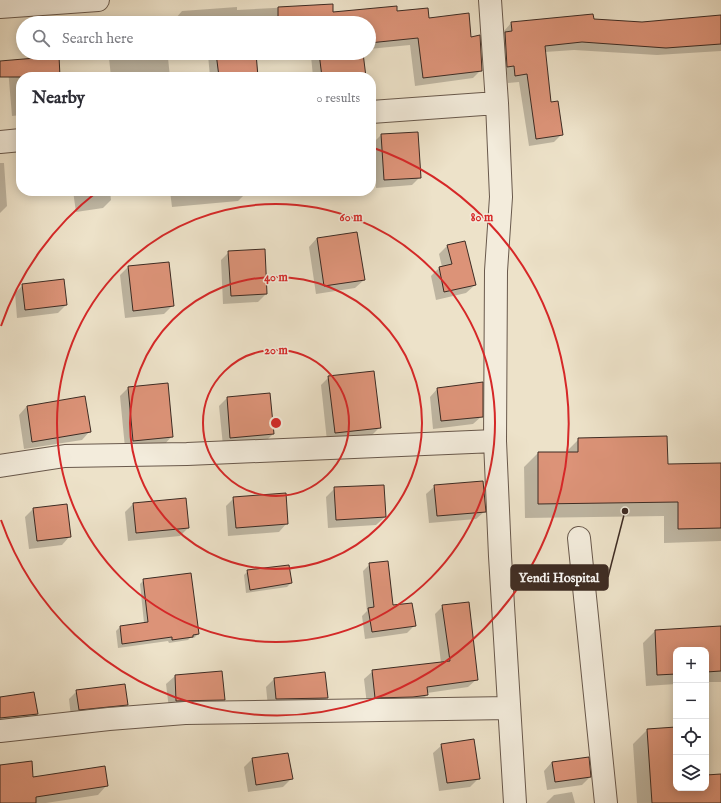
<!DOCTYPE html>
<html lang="en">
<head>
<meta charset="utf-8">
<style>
  :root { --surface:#fff; --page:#f2f2f3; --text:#2b2b33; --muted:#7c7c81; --line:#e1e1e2 }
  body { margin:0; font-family:"IM FELL English",serif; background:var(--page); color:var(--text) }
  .controls { position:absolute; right:12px; bottom:12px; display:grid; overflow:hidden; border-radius:8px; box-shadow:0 2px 10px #0003 }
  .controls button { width:36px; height:36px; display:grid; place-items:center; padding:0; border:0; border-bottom:1px solid var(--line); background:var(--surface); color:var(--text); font:20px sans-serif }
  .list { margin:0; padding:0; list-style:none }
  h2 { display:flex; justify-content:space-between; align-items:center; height:52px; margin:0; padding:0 16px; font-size:17px }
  h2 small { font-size:13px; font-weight:400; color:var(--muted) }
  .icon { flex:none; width:22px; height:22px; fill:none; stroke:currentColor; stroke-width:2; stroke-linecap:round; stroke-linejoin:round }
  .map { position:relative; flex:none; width:721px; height:803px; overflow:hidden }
  .search { position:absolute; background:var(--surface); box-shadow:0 2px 10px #0003; left:16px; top:16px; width:360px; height:44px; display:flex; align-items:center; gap:10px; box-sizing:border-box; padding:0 14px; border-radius:22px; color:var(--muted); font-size:15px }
  .panel { position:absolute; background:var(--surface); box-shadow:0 2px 10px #0003; left:16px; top:72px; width:360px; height:124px; border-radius:16px }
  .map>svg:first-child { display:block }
  .shadow { fill:#0003 }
  .building { fill:#dc9378; stroke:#3d2b23 }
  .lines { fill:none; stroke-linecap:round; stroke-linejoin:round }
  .minor-casing { stroke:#69594c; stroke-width:24 }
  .minor { stroke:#f3ecdc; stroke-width:22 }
  .ring { fill:none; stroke:#d62828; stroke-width:2 }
  .centre { fill:#d62828; stroke:#f3ecdc; stroke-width:2 }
  .ring-label { font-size:12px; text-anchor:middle; font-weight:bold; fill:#d62828; stroke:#f3ecdc; stroke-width:3; stroke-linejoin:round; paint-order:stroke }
  .leader { fill:none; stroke:#3d2b23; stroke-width:1.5 }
  .callout-dot { fill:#3d2b23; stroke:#f3ecdc; stroke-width:1.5 }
  .callout { fill:#3d2b23; stroke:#3d2b23; stroke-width:1.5 }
  .callout-label { font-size:13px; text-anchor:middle; font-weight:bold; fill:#fff }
</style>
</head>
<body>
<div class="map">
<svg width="721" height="803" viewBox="0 0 721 803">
  <rect width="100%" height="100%" fill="#ede2c9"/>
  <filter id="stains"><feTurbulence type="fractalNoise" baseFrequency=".005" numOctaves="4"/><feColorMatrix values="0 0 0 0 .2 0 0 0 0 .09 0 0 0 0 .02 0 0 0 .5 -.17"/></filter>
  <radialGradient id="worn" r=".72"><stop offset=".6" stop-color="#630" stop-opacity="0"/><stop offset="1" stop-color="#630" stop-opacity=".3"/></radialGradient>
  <path class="shadow" d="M332,5V14L396,12L428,19L471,38L481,70L473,78L415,86L410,45L369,49V23H142L176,18L182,11L237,7V10Z
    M721,16V51L657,55L574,50L545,52L550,103L562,134L554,142L529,146L519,82L508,83L507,74L500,75L497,41L504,34V31L511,23L593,20L642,23Z
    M97,53H255L257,77H210L208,55L168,58L170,77H111L109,58L98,59Z
    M288,53H362L365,77H313L311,56L288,57Z
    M8,69L59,77H21V115L12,116Z
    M381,135L420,177L412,185L376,188L373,143Z
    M0,163H4L7,206L0,213Z
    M73,191H110L111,200L103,208L76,212Z
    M170,191H248L238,201L172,207Z
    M317,238L364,280L355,288L316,294L309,247Z
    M465,242L475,285L466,293L436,300L431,276L439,268L442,267L439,254L447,246Z
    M229,252L266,294L258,302L223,304L221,260Z
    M168,263L173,305L164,314L125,318L120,275L128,267Z
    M23,285L66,305L58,313L17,318L15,293Z
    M329,377L380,427L372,435L327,441L321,385Z
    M128,388L172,436L164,445L125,448L120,396Z
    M438,388L482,416L473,424L433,429L430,397Z
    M84,397L90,431L82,440L24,449L19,415L27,406Z
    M227,398L273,434L265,442L223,446L219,406Z
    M579,439L667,465L721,464V541L664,543V516L525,518L524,467L538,453H565Z
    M435,486L485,511L476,519L429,523L426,494Z
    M335,488L385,517L376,525L328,528L326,497Z
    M234,498L287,523L279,532L228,536L226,506Z
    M133,504L188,528L180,536L128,541L125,512Z
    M66,505L70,536L62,545L29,549L25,517L33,509Z
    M370,564L392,607L414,626L407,633L365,639L362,616L367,611L363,571Z
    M248,571L291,583L287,587L246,593L244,575Z
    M144,580L198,634L194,638H190L188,640L169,643L168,641L118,648L116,631L120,627L144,623L140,584Z
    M443,606L477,679L468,687L427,693V695L419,703L367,705L364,679L373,671L441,663L435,614Z
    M721,627V682H706V650H676V684L646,686L643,643L655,631Z
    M221,672L224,700L216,708L169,709L166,684L175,676Z
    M274,679L327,698L319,706L268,707L266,687Z
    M77,691L127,705L118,713L71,717L69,699Z
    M0,698L37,714L29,722L0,725Z
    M676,728V788H706V776L721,775V803H637L633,744L647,730Z
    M442,745L478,779L470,787L439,791L433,753Z
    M252,759L291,779L283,787L248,792L244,767Z
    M552,762L590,777L582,785L547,790L544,771Z
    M0,766L33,778L107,785L98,795L46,803H0Z
    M572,792L575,803H546L554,795Z"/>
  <path class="building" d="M333,4V12L397,6V11L428,8L429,18L469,13L471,37L480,35L482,71L423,78L418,38L369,43V23H278V7Z
    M593,14L594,19L642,22L721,15V44L666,48L582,42L545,46L551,102L558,101L563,135L536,139L527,74L515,76L514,66L507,67L505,32L512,31L511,22Z
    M216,53H256L258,77H219Z
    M319,53H363L366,77H322Z
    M59,56L60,77H0V61Z
    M418,132L421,178L384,180L381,134Z
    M357,232L365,280L324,286L317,238Z
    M465,241L476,285L444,292L439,267L452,264L447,245Z
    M265,249L267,294L231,296L228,251Z
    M169,262L174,306L133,311L128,266Z
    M64,279L67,305L25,310L22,284Z
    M374,371L381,428L335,433L328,376Z
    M483,382V417L441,421L437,388Z
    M168,383L173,437L133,441L128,387Z
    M270,393L274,434L230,438L227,397Z
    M85,396L91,432L32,442L27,406Z
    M667,436L668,464L721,463V528L678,529V502L538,504V452H578V438Z
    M483,481L486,512L437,516L434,485Z
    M384,485L386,517L336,520L334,487Z
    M286,493L288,524L236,528L233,497Z
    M186,498L189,528L136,533L133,503Z
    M67,504L71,537L37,541L33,508Z
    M388,561L393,605L412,603L416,626L372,632L368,608L374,607L369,563Z
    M289,565L292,583L250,590L247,570Z
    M191,573L199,634L193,635V637L172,640V637L122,644L120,626L148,622L143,579Z
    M469,602L478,680L427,687L428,695L413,697L375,698L372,670L450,661L442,605Z
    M721,626V671L706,672V650H676V674L657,675L655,630Z
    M222,671L225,700L176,701L175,675Z
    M325,672L328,698L276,699L274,678Z
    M125,684L128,705L79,710L76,690Z
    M34,692L38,714L0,718V697Z
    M676,727V788H706V775L721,774V803H652L647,729Z
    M474,739L480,779L447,783L441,744Z
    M288,753L293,779L256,785L252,758Z
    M589,757L591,777L555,782L552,762Z
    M32,761L33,777L105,766L108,786L36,797V803H0V765Z"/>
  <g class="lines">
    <defs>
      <path id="minor" d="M490,0L497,103L501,197L496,271L495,441L500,556L515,803
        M0,7L98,0
        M371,112L497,103
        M0,142L21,140
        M0,466L65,456L187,454L495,441
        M579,538L606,803
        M0,731L109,719L185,713L509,708"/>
    </defs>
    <use href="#minor" class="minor-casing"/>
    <use href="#minor" class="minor"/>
  </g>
  <g class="ring">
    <circle cx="276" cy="423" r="73"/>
    <circle cx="276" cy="423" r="146"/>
    <circle cx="276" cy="423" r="219"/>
    <path d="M1 326A292 292 0 0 1 98 191M371 147A292 292 0 1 1 1 520"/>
  </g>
  <circle cx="276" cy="423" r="6" class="centre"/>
  <g class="ring-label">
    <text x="482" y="221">80 m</text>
    <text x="351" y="221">60 m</text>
    <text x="276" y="281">40 m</text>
    <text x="276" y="354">20 m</text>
  </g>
  <path class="leader" d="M625 511L608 577"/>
  <circle class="callout-dot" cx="625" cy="511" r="4"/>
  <rect class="callout" x="511" y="565" width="97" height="25" rx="4"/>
  <g class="callout-label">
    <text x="559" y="582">Yendi Hospital</text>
  </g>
  <rect width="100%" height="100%" filter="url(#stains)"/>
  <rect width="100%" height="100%" fill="url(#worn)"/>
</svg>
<div class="controls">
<button>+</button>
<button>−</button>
<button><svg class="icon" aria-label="locate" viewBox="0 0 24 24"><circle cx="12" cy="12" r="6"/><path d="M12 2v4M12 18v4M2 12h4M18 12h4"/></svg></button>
<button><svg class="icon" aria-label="layers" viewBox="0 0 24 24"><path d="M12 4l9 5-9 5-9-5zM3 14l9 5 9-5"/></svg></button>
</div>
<div class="search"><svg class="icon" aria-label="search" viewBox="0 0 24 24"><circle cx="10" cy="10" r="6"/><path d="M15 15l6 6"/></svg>Search here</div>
<section class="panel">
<h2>Nearby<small>0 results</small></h2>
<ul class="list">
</ul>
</section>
</div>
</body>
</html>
